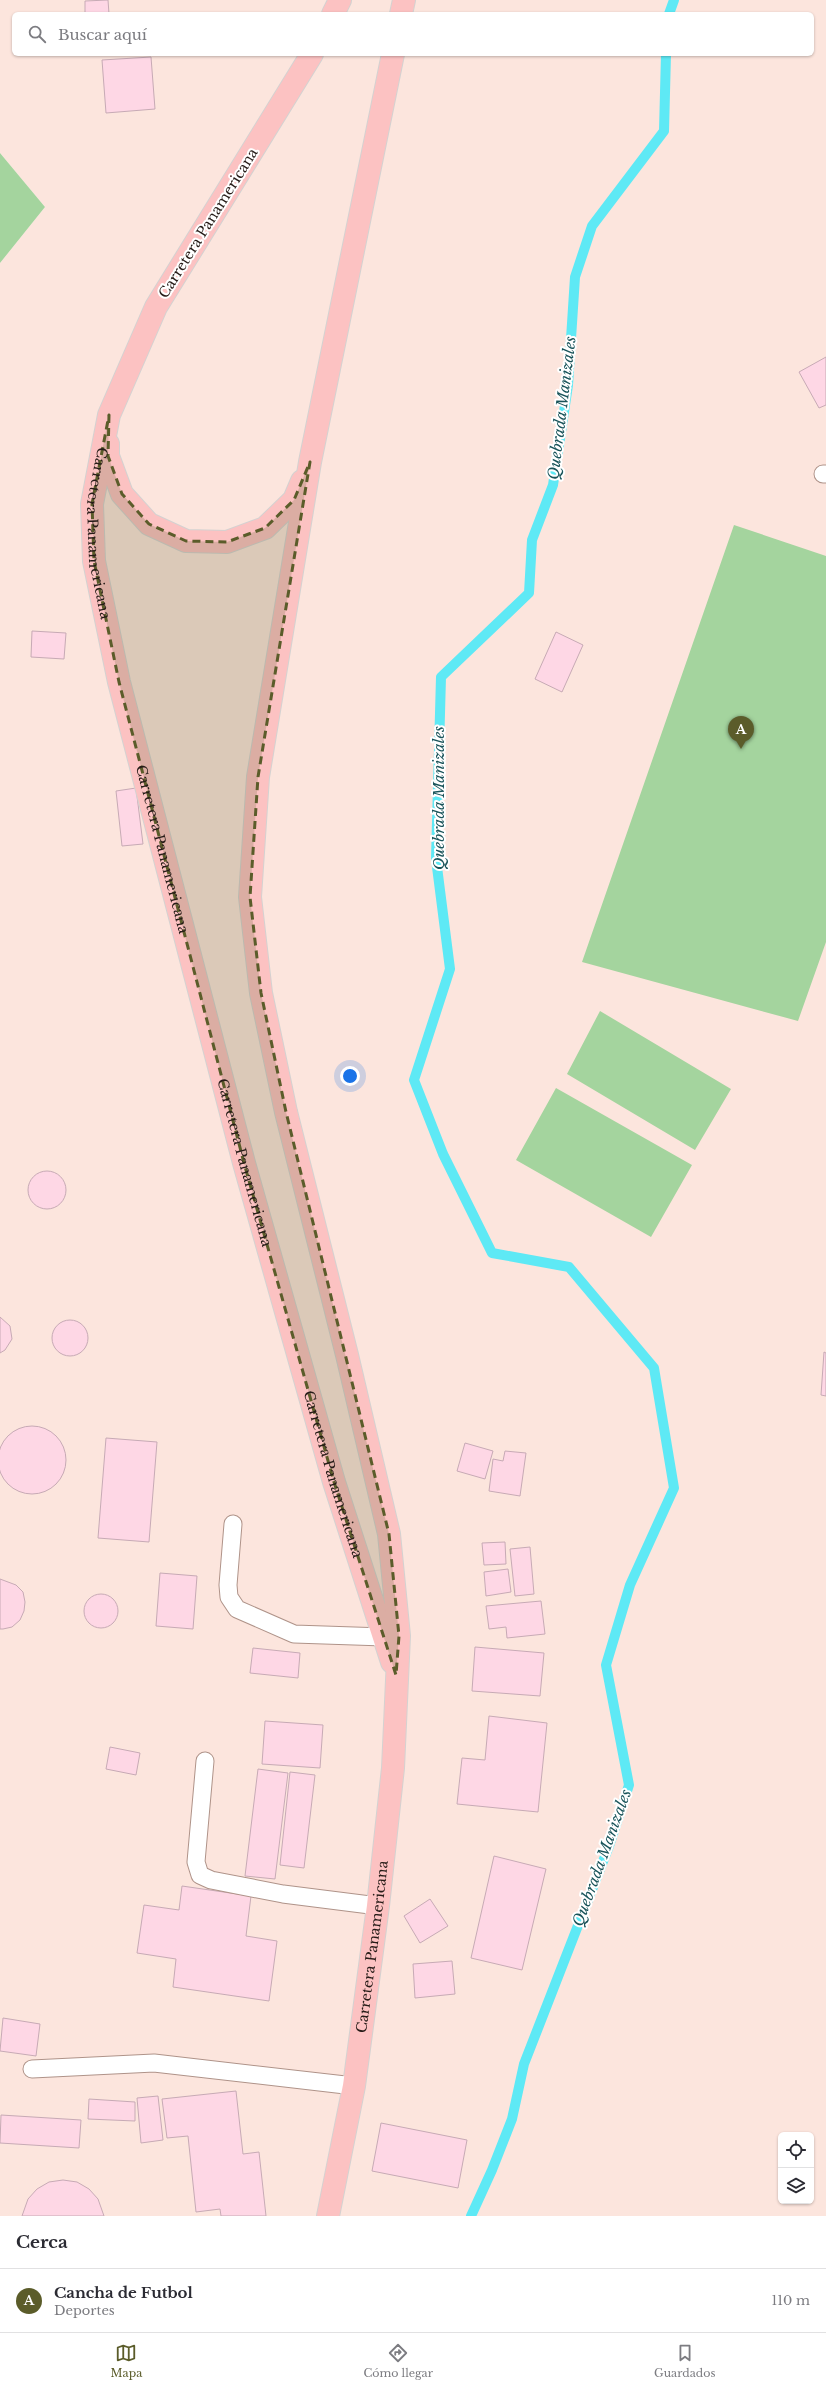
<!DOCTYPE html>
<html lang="es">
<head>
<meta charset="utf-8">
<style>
  :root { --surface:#fff; --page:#f7f7f7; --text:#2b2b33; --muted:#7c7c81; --line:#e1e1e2; --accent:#5b5c2a }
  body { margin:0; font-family:"Libre Baskerville",serif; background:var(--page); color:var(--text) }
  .controls { position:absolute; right:12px; bottom:12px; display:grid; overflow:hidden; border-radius:6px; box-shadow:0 1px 3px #0004 }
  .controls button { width:36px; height:36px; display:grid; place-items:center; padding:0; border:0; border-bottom:1px solid var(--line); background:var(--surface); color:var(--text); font:20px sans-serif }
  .you { position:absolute; left:350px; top:1076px; width:14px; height:14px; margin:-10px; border:3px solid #fff; border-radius:50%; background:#1a73e8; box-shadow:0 0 0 6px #1a73e833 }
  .badge { display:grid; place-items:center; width:26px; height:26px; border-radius:50%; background:var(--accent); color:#fff; font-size:13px; font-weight:700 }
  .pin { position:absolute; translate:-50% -33px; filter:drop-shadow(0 1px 2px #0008) }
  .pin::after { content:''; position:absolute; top:21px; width:14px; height:12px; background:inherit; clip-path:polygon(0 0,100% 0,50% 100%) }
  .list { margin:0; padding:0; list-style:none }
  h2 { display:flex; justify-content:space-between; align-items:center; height:52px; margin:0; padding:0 16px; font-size:17px }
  h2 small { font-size:13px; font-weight:400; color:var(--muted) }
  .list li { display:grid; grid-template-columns:26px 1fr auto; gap:12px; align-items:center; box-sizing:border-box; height:64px; padding:0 16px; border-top:1px solid var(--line) }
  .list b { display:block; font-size:15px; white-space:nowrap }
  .list p { margin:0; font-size:13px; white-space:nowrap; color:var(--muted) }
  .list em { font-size:13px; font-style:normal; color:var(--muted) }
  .icon { flex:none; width:22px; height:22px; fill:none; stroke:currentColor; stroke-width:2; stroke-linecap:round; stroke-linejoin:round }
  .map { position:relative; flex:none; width:826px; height:2216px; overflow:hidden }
  .search { position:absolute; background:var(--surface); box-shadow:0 1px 3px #0004; left:12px; right:12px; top:12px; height:44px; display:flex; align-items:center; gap:10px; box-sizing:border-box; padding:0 14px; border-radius:6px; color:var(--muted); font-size:15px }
  .sheet { height:116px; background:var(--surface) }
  nav { display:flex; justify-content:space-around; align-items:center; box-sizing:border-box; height:56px; border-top:1px solid var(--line); background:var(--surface); font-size:11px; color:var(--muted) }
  nav a { display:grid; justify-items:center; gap:2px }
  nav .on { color:var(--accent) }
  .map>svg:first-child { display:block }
  .built { fill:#fce5dd; fill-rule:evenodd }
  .green { fill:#a4d49e }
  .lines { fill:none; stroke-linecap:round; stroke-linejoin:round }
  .stream { stroke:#5ee9f5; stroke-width:10 }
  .building { fill:#fed7e5; stroke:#c7aab5 }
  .service-casing { stroke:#af9389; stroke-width:19 }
  .trunk-casing { stroke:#d4d2d1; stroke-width:24 }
  .service { stroke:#fff; stroke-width:17 }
  .trunk { stroke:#fcc2c2; stroke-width:22 }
  .marked { fill:#5b5c2a; fill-opacity:0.2; stroke:#5b5c2a; stroke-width:3; stroke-dasharray:8 5; stroke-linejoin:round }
  .labels { text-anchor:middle; stroke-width:4; stroke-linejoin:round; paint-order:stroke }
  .street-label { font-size:14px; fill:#271c18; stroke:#fff }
  .water-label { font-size:15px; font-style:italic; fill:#19545a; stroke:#fff }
</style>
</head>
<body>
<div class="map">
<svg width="826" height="2216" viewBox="0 0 826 2216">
  <rect width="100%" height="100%" fill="#fcf6f4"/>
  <path class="built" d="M0,0H826V2216H0V263L45,207L0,153ZM14,14H812V54H14ZM781,2135H811V2201H781Z"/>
  <path class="green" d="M0,153L45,207L0,263Z
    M734,525L826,556V942L798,1021L582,962Z
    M600,1011L731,1089L695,1150L567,1074Z
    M556,1088L692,1165L651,1237L516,1160Z"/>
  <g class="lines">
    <path class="stream" d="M669,14L674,0
      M471,2216L492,2170L512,2119L524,2064L609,1846L629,1785L606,1665L630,1585L674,1488L654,1368L569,1267L492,1253L443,1154L414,1080L450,969L436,859L441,677L529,593L532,540L553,485L561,432L568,385L575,277L592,226L664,131L666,54"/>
  </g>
  <path class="building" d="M108,0L109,14H85V1Z
    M151,57L155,109L106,113L102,60Z
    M826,357V405L819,408L799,372Z
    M32,631L66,633L64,659L31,657Z
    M556,632L583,645L562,692L535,679Z
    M136,788L143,844L122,846L116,791Z
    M28 1190a19 19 0 1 1 38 0a19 19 0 1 1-38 0Z
    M0,1317L10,1326L12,1339L5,1350L0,1353Z
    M52 1338a18 18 0 1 1 36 0a18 18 0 1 1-36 0Z
    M824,1352L826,1353V1396L821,1395Z
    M-2 1460a34 34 0 1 1 68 0a34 34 0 1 1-68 0Z
    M106,1438L157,1442L149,1542L98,1538Z
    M465,1443L493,1451L485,1479L457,1471Z
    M505,1451L526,1453L520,1496L489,1491L493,1459L503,1461Z
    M505,1542L506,1564L484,1565L482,1543Z
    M530,1547L534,1594L515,1596L510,1549Z
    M508,1569L511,1592L486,1596L484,1572Z
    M160,1573L197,1576L193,1629L156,1626Z
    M0,1579L16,1585L23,1592L25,1602L24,1611L20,1620L12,1627L3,1629H0Z
    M84 1611a17 17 0 1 1 34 0a17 17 0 1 1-34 0Z
    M541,1601L545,1634L507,1638L506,1627L489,1629L486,1606Z
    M475,1647L544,1653L540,1696L472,1691Z
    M253,1648L300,1653L298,1678L250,1673Z
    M489,1716L547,1723L538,1812L457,1804L462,1758L485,1760Z
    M265,1721L323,1725L320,1768L262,1764Z
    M110,1747L140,1753L136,1775L106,1769Z
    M258,1769L288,1773L275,1879L245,1876Z
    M290,1772L315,1775L304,1868L280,1865Z
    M494,1856L546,1869L522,1970L471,1958Z
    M182,1886L251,1896L246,1936L277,1941L269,2001L173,1987L176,1959L137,1953L144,1905L179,1910Z
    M430,1899L448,1926L420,1943L404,1916Z
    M452,1961L455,1994L415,1998L413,1964Z
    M3,2018L40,2024L36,2056L0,2051Z
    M236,2091L243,2154L259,2152L266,2216H221L220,2209L196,2212L188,2136L167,2138L162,2099Z
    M158,2096L163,2140L141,2143L137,2098Z
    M89,2099L135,2102V2121L88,2119Z
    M1,2115L81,2120L79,2148L0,2143Z
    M381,2123L467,2140L458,2188L372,2171Z
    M63,2180L77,2182L89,2189L98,2199L104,2216H22L28,2199L37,2189L49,2182Z"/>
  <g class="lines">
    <defs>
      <path id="service" d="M823,474H826
        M233,1524L228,1585L229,1597L237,1609L294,1634L384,1637
        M205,1761L196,1862L200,1875L211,1880L283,1894L378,1906
        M32,2069L154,2063L354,2086"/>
      <g id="trunk">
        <path d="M333,14L340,0"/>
        <path d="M401,14L404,0"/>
        <path id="s1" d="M312,54L156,307L109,415L92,504L94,561L119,682L244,1163L334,1482L392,1662"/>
        <path d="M108,444V456L122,494L149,524L186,541L227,542L265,528L294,500L302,481"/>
        <path id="s2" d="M328,2216L354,2086L378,1906L393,1768L399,1636L389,1534L347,1355L286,1112L261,993L250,897L258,777L310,462L393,54"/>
      </g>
    </defs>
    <use href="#service" class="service-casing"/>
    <use href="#trunk" class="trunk-casing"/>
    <use href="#service" class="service"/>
    <use href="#trunk" class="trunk"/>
  </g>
  <path class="marked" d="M109,415L108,456L122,494L149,524L186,541L227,542L265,528L294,500L310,462L258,777L250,897L261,993L286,1112L389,1534L399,1636L396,1675L334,1482L244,1163L119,682L94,561L92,504Z"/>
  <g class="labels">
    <g class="street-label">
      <text transform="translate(208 223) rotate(-58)" y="5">Carretera Panamericana</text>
      <text dy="5" stroke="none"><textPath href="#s1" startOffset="535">Carretera Panamericana</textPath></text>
      <text dy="5" stroke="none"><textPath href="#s1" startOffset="859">Carretera Panamericana</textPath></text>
      <text dy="5" stroke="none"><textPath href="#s1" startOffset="1183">Carretera Panamericana</textPath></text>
      <text dy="5" stroke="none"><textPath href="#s1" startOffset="1507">Carretera Panamericana</textPath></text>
      <text dy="5" stroke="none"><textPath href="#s2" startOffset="273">Carretera Panamericana</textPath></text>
    </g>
    <g class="water-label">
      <text transform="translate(562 408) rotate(-83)" y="5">Quebrada Manizales</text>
      <text transform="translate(439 798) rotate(-90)" y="5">Quebrada Manizales</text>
      <text transform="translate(602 1858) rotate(-70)" y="5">Quebrada Manizales</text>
    </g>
  </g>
</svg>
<div class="controls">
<button><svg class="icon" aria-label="locate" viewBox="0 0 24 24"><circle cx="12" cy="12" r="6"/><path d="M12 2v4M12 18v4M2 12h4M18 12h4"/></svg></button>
<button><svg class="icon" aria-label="layers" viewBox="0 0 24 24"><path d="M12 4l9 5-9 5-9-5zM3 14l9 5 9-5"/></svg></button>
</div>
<div class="you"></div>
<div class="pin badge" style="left:741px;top:749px">A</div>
<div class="search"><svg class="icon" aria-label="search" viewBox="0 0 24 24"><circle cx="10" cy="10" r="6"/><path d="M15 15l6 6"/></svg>Buscar aquí</div>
</div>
<section class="sheet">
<h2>Cerca<small></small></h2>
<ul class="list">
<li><span class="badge">A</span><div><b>Cancha de Futbol</b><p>Deportes</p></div><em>110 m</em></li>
</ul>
</section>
<nav>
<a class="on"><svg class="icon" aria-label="map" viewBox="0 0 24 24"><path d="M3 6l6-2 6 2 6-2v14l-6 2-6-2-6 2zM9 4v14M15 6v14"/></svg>Mapa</a>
<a><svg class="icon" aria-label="directions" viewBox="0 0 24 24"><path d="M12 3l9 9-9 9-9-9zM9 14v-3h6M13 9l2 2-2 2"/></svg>Cómo llegar</a>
<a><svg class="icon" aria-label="saved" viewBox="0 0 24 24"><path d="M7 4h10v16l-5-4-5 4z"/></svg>Guardados</a>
</nav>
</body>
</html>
